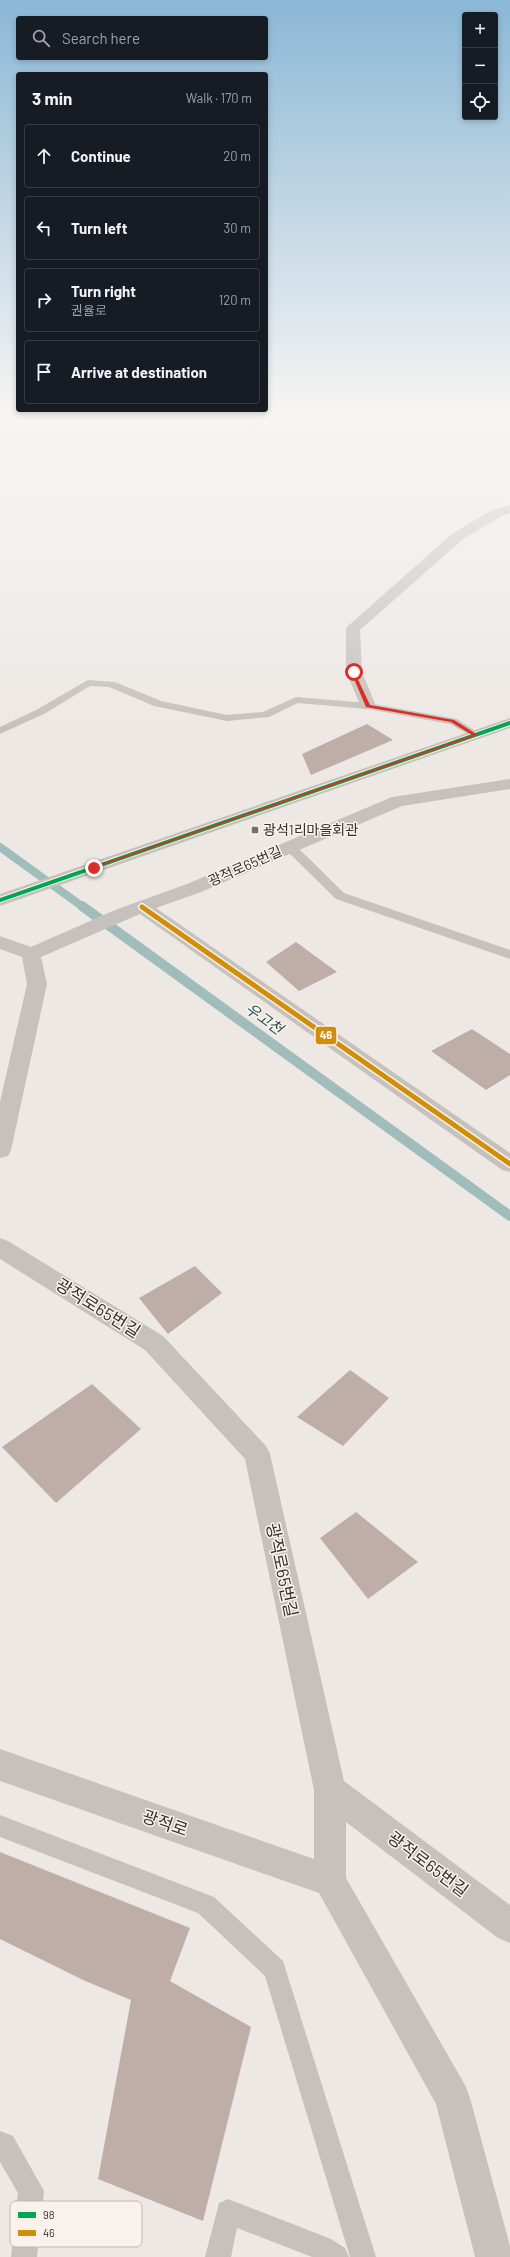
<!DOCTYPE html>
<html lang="en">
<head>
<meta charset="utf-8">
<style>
  :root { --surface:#171b24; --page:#20242c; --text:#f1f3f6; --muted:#9ea1a6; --line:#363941 }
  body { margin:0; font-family:Barlow,"Noto Sans KR",sans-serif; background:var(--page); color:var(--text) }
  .controls { position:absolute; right:12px; top:12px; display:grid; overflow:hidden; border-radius:4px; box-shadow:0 2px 6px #0003 }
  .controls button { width:36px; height:36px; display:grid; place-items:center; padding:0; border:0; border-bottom:1px solid var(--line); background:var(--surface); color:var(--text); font:20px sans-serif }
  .stop { position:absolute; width:12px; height:12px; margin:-9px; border:3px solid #d93025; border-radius:50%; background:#fff }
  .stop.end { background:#d93025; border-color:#fff; box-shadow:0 1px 4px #0008 }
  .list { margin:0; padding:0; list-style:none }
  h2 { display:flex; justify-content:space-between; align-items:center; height:52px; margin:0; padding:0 16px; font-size:17px }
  h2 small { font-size:13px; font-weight:400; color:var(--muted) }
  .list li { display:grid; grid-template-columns:26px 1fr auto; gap:12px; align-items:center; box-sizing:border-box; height:64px; margin:0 8px 8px; padding:0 8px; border:1px solid var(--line); border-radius:4px }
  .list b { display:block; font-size:15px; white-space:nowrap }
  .list p { margin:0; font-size:13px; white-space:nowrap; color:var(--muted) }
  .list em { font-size:13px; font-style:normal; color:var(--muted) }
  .icon { flex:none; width:22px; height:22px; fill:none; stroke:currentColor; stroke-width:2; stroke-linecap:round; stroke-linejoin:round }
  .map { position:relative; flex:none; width:510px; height:2257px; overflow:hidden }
  .search { position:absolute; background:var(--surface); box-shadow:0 2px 6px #0003; left:16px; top:16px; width:252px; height:44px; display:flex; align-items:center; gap:10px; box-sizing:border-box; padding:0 14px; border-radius:4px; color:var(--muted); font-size:15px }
  .panel { position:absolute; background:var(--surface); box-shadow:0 2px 6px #0003; left:16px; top:72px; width:252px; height:340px; border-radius:4px }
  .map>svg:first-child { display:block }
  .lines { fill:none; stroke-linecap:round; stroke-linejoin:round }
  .stream-far1 { stroke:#a1bdbb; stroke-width:8 }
  .stream { stroke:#a1bdbb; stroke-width:10 }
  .building { fill:#bfada8 }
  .service { fill:#c6c1bd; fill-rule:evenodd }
  .minor { fill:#c6c1bd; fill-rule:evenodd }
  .tertiary { fill:#c6c1bd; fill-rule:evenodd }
  .bus-1-casing { stroke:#f9f2ec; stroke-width:6 }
  .bus-2-casing { stroke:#f9f2ec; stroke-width:8 }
  .bus-1 { stroke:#00a651; stroke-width:4 }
  .bus-2 { stroke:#d18e09; stroke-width:5 }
  .route { fill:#d93025 }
  .poi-dot { fill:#776f6c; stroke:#f9f2ec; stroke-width:1.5 }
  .labels { text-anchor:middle; stroke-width:3; stroke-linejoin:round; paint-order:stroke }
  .poi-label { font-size:14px; fill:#372e2b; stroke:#f9f2ec; text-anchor:start }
  .street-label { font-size:14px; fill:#372e2b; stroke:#f9f2ec }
  .water-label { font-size:15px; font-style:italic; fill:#245454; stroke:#f9f2ec }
  .near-street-label { font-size:17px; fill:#372e2b; stroke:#f9f2ec }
  .key { fill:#f9f2ec; stroke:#bfb7b2; stroke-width:1 }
  .key-label { font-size:11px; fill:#372e2b }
  .line-badge { stroke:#f9f2ec; stroke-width:1.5 }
  .badge-label { font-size:11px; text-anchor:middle; font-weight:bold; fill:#fff }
</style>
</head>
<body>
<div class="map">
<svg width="510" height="2257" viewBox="0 0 510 2257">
  <rect width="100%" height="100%" fill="#ede8e4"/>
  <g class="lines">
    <path class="stream-far1" d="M0,847L83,907"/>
    <path class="stream" d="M82,906L510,1216"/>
  </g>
  <path class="building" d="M367,724L393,740L311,775L302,754Z
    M296,942L337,972L299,991L266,962Z
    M472,1029L510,1054V1075L486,1090L431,1051Z
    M195,1266L222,1293L168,1334L139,1298Z
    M350,1370L389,1398L343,1446L297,1417Z
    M92,1384L141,1429L56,1503L2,1447Z
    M356,1512L418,1562L368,1599L320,1538Z
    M0,1852L190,1928L170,1981L251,2027L203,2221L98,2179L131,2000L83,1980L0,1939Z"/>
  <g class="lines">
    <path class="service" d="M88,680L115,682L161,701L227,715L263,712L296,697L368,703L457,719L481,735L475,738L450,724L368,709L298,703L269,717L227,721L154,706L109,687L90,686L44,714L0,734V727L36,710Z
      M289,842L293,843L344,893L510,950V959L336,899L285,849L283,846L285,843Z
      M0,1815L214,1897L283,1961L376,2257H350L265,1976L198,1913L0,1837Z
      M0,2131L13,2136L44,2191L37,2257H11L18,2193L0,2162Z
      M228,2199L331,2239L345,2248L349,2257H312L237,2228L231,2257H205L219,2203Z"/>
    <path class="minor" d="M510,505V513L502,516L463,539L360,630L362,672L376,706L374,709H362L346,672V629L348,626L453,533L492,510Z
      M510,779V789L402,806L201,892L156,908L510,1153V1172L502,1170L140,914L41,957L47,984L11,1150L8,1156L0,1158V1102L27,984L22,957L0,949V936L31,947L115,910L187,884L392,797Z
      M0,1238L8,1241L163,1336L266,1446L270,1454L344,1781L510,1905V1943L498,1938L346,1822V1878L465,2085L470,2098L510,2246V2257H475L436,2104L319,1893L0,1781V1749L314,1859V1790L245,1459L145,1350L0,1259Z"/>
    <path class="tertiary" d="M510,718V728L0,906V894Z"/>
    <defs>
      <path id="bus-1" d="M0,900L510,723"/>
      <path id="bus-2" d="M142,907L510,1164"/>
    </defs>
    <use href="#bus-1" class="bus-1-casing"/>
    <use href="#bus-2" class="bus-2-casing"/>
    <use href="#bus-1" class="bus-1"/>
    <use href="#bus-2" class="bus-2"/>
  </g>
  <linearGradient id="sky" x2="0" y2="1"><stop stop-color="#8bb8d6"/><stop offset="0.57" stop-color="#f7f5f3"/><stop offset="1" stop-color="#f7f5f3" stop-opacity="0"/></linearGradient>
  <rect width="510" height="729" fill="url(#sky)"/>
  <path class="route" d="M354,671L370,705L454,720L478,735L92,869V867L472,735L451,722L366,707L351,672Z"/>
  <rect class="poi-dot" x="251" y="826" width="8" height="8" rx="2"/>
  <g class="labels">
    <g class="poi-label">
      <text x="263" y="835">광석1리마을회관</text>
    </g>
    <g class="street-label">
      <text transform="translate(245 866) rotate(-24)" y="5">광적로65번길</text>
    </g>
    <g class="water-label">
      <text transform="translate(264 1019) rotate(36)" y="5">우고천</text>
    </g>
    <g class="near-street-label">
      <text transform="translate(98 1308) rotate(32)" y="6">광적로65번길</text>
      <text transform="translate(282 1570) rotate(78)" y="6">광적로65번길</text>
      <text transform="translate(165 1823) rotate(19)" y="6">광적로</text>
      <text transform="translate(428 1864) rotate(37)" y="6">광적로65번길</text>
    </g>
  </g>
  <rect x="10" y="2201" width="132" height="46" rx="6" class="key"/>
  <rect x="18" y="2212" width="18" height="6" fill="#00a651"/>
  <rect x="18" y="2230" width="18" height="6" fill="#d18e09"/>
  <g class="key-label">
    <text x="43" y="2219">98</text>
    <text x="43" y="2237">46</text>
  </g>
  <rect class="line-badge" x="315" y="1026" width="22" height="19" rx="4" fill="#d18e09"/>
  <g class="badge-label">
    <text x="326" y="1039">46</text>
  </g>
</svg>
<div class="controls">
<button>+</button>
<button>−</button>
<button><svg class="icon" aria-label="locate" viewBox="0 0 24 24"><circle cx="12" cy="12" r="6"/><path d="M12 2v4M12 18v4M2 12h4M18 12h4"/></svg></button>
</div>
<div class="stop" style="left:354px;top:672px"></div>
<div class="stop end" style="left:94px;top:868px"></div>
<div class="search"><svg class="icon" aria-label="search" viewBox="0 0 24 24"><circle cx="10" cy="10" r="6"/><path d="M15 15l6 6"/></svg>Search here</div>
<section class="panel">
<h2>3 min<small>Walk · 170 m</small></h2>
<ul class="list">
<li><svg class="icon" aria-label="ahead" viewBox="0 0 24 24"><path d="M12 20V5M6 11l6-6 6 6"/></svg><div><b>Continue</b></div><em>20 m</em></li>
<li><svg class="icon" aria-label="left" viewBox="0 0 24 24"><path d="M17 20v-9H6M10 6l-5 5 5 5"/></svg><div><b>Turn left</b></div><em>30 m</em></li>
<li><svg class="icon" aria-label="right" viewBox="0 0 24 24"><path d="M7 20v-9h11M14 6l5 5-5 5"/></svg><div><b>Turn right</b><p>권율로</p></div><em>120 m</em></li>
<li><svg class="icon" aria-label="arrive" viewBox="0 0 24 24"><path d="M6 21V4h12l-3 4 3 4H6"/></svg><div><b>Arrive at destination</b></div></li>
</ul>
</section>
</div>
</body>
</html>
